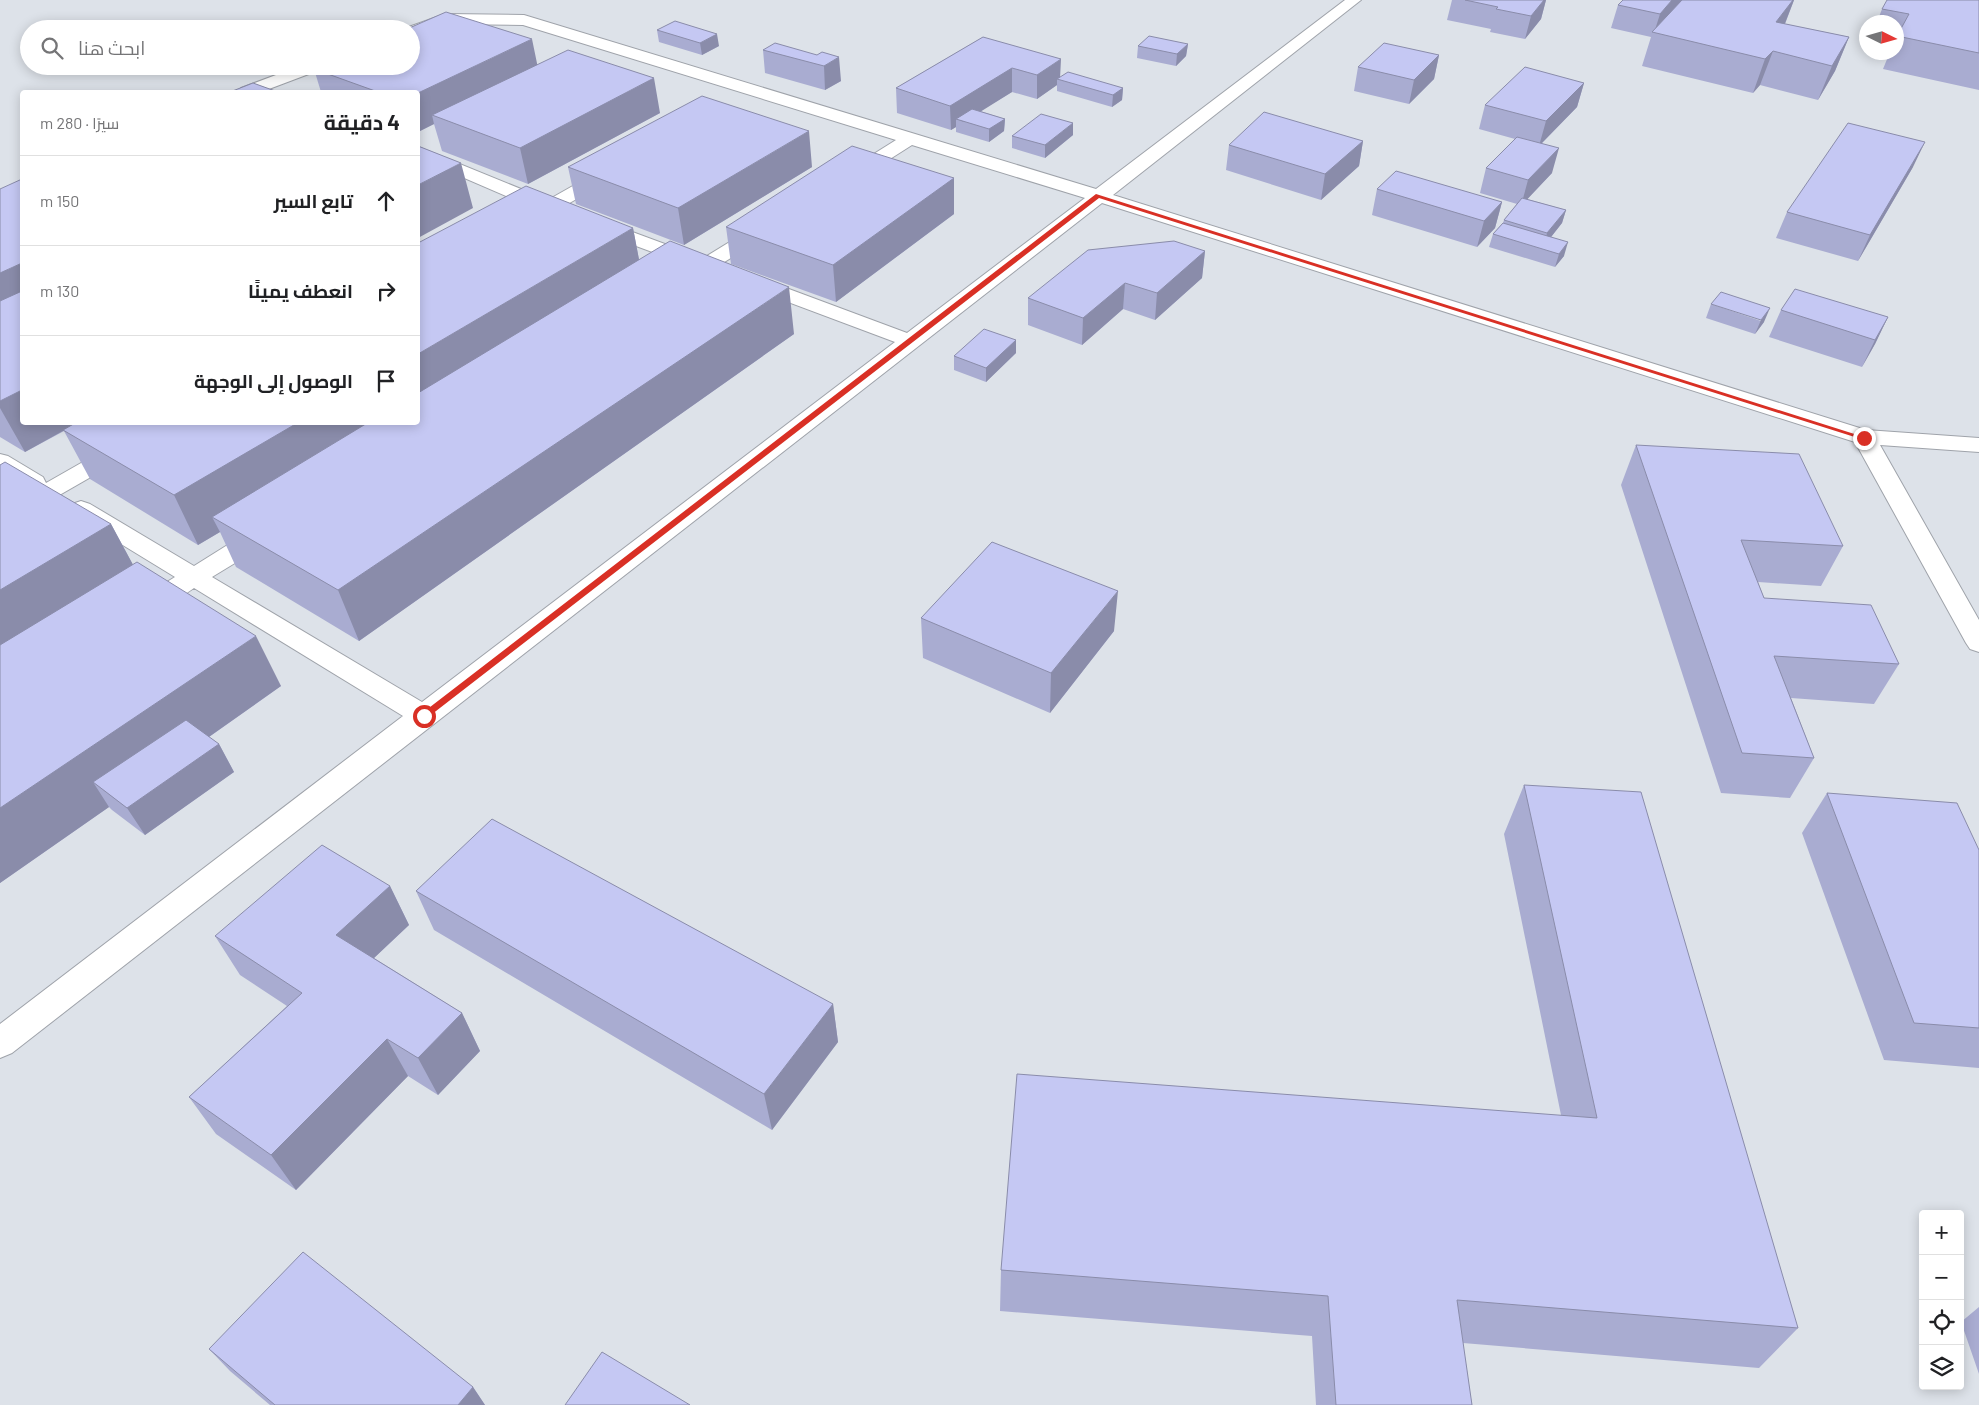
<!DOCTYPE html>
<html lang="ar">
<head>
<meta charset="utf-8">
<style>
  :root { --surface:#fff; --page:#f2f2f2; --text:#202124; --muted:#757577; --line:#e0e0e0 }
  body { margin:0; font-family:Barlow,Cairo,sans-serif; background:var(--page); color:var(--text); direction:rtl }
  .controls { position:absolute; right:15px; bottom:15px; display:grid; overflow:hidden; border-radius:5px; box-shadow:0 2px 12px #0003 }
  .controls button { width:45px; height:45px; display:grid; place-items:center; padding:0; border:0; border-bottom:1px solid var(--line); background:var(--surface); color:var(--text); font:25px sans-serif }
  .compass { position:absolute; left:1859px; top:15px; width:45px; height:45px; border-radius:50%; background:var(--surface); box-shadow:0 2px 12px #0003; rotate:95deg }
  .stop { position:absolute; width:15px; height:15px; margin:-11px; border:4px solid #d93025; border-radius:50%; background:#fff }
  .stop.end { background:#d93025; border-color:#fff; box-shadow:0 1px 5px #0008 }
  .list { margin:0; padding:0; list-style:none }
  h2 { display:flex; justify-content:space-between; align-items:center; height:65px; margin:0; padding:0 20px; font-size:21px }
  h2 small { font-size:16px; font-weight:400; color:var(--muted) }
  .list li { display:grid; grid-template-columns:32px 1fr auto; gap:15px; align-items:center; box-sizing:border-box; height:90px; padding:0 20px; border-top:1px solid var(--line) }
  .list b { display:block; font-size:19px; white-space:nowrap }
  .list em { font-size:16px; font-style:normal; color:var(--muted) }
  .icon { flex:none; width:28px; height:28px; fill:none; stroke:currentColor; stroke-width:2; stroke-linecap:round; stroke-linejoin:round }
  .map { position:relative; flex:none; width:1979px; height:1405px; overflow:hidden; direction:ltr }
  .search { position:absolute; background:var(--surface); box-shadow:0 2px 12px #0003; left:20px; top:20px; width:400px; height:55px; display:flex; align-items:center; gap:12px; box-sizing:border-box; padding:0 18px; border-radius:28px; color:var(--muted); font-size:19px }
  .panel { position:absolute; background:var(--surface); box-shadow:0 2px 12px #0003; left:20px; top:90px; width:400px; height:335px; border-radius:5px; direction:rtl }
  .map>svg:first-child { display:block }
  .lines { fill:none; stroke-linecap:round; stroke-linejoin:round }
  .minor-casing { stroke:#9fa3aa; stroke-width:2 }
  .minor { fill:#fff; fill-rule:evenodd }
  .wall { fill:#a9acd1 }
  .shaded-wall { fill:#8a8caa }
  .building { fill:#c5c8f3; stroke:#8a8caa }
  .route { fill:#d93025 }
</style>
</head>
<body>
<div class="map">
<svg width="1979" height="1405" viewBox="0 0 1979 1405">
  <rect width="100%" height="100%" fill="#dde2e9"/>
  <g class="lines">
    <defs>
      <path id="minor" d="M1345,0H1361L1113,195L1866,430L1979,438V452L1880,445L1979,620V652L1970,649L1966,643L1855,442L1102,203L12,1053L0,1058V1024L403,716L194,588C177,599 156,619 136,613L132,607L136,601L175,577L72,514L69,509L72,504L81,501L90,504L194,566L253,529L262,527L271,529L274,535L271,541L212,577L422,702L895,342L748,287L745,283L748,279L755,277L762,279L907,333L1085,198L912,145L857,180L851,181L845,180L842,176L845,172L896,140L523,25L447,24L411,36V29L406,28L445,14L524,15L1096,189Z
        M300,66H324L322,69L261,92H239L241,88Z
        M418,147L548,200L601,170L607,169L613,170L616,174L613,178L540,220L533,222L526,220L524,216L534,208L418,158Z
        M600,220L700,257L702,259L754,227L761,225L768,227L771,231L768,235L692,282L685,284L678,282L675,278L678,274L690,266L593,230L590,226L593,222Z
        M153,422H181L178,427L9,524L0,527V509L35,489L27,487L0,471V454L8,456L43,477L46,483Z"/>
    </defs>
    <use href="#minor" class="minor-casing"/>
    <use href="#minor" class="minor"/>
  </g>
  <path class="wall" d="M1452,0H1546L1541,19L1525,39L1490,32L1491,29L1447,20Z
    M1794,0L1785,24L1849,37L1835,71L1818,100L1760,85L1753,93L1642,66L1651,37L1611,28L1618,5Z
    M1979,0V90L1883,69L1890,52H1896V22H1877L1882,9Z
    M657,30L719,46L702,55L659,42Z
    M983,37L1060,77L1123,88L1122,100L1112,107L1057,91V85L1037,99L1012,92L980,111L1005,119L1004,131L989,142L956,132V127L951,130L897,113L896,88Z
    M1188,44L1186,56L1176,66L1137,58L1138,46Z
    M763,50L817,55L841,81L825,90L765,73Z
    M1439,55L1434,79L1409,104L1354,91L1358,67Z
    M538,65L660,113L528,184L442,151L434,124L418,132V92H321L314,69Z
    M1584,83L1577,107L1542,143L1552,173L1527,199L1566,210L1562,223L1551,237L1564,256L1555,267L1489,247L1493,234L1503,223L1504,220L1517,204L1480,193L1486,168L1515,139L1479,129L1485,105Z
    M1073,135L1045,158L1012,148V136Z
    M1363,141L1359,166L1321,200L1226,170L1229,145Z
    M568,167H812L684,245L576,204Z
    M1913,167L1858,261L1776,238L1787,212Z
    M954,178V214L836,302L731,264L726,227Z
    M0,189L22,422H418L633,228L639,260L794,334L359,641L236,567L220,532L198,545L90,479L64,431L25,452L0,437Z
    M1377,189L1502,202L1495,228L1477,247L1372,215Z
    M1205,251L1202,278L1155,320L1123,309L1082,345L1028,325V298Z
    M1711,304L1764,322L1755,334L1706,318Z
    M1781,310L1888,317L1875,344L1862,367L1769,337Z
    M1016,340V353L986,382L954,370V356Z
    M1636,445L1843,546L1821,586L1758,582L1764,598L1899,664L1874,704L1791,698L1814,758L1790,798L1721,793L1621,485Z
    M0,465L111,524L133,565L281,686L209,737L219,744L234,772L145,835L112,810L109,807L0,883Z
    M921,618L1114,631L1050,713L923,658Z
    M1524,785L1798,1328L1759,1368L1463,1343L1472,1405H1316L1312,1336L1000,1311L1001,1270L1561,1115L1504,834Z
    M1827,793L1979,850V1068L1884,1060L1802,833Z
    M390,886L409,925L374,958L462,1013L480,1051L438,1095L408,1076L296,1190L216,1134L189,1097L287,1006L240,975L215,936Z
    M416,891L833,1004L838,1042L772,1130L434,930Z
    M1979,1307V1374L1961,1322Z
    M209,1349L473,1387L485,1405H270L230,1371Z"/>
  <path class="shaded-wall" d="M1544,0H1546L1541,19L1525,39L1531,16Z
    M1672,0H1685L1654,33L1660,14Z
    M1793,0H1794L1782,31L1776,22Z
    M717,34L719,46L702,55L700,43Z
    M1849,37L1835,71L1818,100L1832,66Z
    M532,39L539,73L432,115L434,124L418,132V93Z
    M1188,44L1186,56L1176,66L1177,54Z
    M1773,51L1760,85L1753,93L1765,59Z
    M1439,55L1434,79L1409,104L1414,80Z
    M839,57L841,81L825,90L824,66Z
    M1061,59L1060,79H1057V85L1037,99V75Z
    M1012,68V92L964,122L956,119V127L951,130L950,106Z
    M654,78L660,113L528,184L520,148Z
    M1584,83L1577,107L1539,146L1546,121Z
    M1123,88L1122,100L1112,107L1113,95Z
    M1005,119L1004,131L989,142V129Z
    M1073,123V135L1045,158V145Z
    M809,131L812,167L684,245L678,208Z
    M1363,141L1359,166L1321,200L1325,174Z
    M1925,142L1913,167L1858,261L1870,235Z
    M1559,148L1552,173L1521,206L1528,180Z
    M461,163L473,208L418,238V185Z
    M954,178V214L836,302L833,265Z
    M1502,202L1495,228L1477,247L1484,221Z
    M1566,210L1562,223L1544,246L1547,233Z
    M633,228L642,275L418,412V354Z
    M1568,242L1564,256L1555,267L1559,254Z
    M1205,251L1202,278L1155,320L1157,293Z
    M22,263V322L0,333V273Z
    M1125,283L1123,309L1082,345L1083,318Z
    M789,287L794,334L359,641L338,590Z
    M1770,308L1764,322L1755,334L1761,320Z
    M1888,317L1875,344L1862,367L1875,340Z
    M1016,340V353L986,382V368Z
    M22,390V422H79L25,452L0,408V401Z
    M299,422H400L212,517L220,532L198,545L174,495Z
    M111,524L138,574L0,660V590Z
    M1118,591L1114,631L1050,713L1051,673Z
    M256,636L281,686L118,801L93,782L109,807L0,883V808Z
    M219,744L234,772L145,835L127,808Z
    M390,886L409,925L357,974L336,935Z
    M833,1004L838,1042L772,1130L764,1094Z
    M462,1013L480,1051L438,1095L418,1058Z
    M387,1039L408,1076L296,1190L271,1155Z
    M473,1387L485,1405H458Z"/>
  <path class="building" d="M1465,0H1544L1531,16L1496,9L1498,7Z
    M1623,0H1672L1660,14L1618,5Z
    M1682,0H1793L1776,22L1849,37L1832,66L1773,51L1765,59L1652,32Z
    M1887,0H1979V53L1897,36L1909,14L1882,9Z
    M446,12L532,39L418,93L378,92L314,69L321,66H411V29H407Z
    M675,21L717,34L700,43L657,30Z
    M1149,36L1188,44L1177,54L1138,46Z
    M983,37L1061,59L1037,75L1012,68L950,106L896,88Z
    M775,43L817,55L822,52L839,57L824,66L763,50Z
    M1384,43L1439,55L1414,80L1358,67Z
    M568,50L654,78L520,148L432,115Z
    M1525,67L1584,83L1546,121L1485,105Z
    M1068,72L1123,88L1113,95L1057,79Z
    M253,83L278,92H230Z
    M702,96L809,131L678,208L568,167Z
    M972,109L1005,119L989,129L956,119Z
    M1264,112L1363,141L1325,174L1229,145Z
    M1041,114L1073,123L1045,145L1012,136Z
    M1848,123L1925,142L1870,235L1787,212Z
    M1517,137L1559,148L1528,180L1486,168Z
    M418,146L461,163L418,185Z
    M852,146L954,178L833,265L726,227Z
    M1396,171L1502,202L1484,221L1377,189Z
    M22,179V263L0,273V189Z
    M526,186L633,228L418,354V243Z
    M1522,198L1566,210L1547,233L1504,220Z
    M1503,223L1568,242L1559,254L1493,234Z
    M670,241L789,287L338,590L212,517L369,422H418V393Z
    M1174,241L1205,251L1157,293L1125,283L1083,318L1028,298L1088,250Z
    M1795,289L1888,317L1875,340L1781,310Z
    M22,291V390L0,401V301Z
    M1721,292L1770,308L1761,320L1711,304Z
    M984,329L1016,340L986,368L954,356Z
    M77,422H299L174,495L63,430Z
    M1636,445L1799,454L1843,546L1741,540L1764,598L1871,605L1899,664L1774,656L1814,758L1742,753Z
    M5,462L111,524L0,590V465Z
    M992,542L1118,591L1051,673L921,618Z
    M137,562L256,636L0,808V645Z
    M186,720L219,744L127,808L93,782Z
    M1524,785L1641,792L1798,1328L1457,1300L1472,1405H1336L1328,1296L1001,1270L1017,1074L1597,1118Z
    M1827,793L1957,803L1979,850V1028L1914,1023Z
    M492,819L833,1004L764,1094L416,891Z
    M322,845L390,886L336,935L462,1013L418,1058L387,1039L271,1155L189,1097L302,993L215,936Z
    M303,1252L473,1387L458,1405H275L209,1349Z
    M602,1352L690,1405H565Z"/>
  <path class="route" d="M1096,194L1867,438L1861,439L1099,198L427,718H421V714Z"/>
</svg>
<div class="controls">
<button>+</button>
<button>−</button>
<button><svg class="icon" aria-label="locate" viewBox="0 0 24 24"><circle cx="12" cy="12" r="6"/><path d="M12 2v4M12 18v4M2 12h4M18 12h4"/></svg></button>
<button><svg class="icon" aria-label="layers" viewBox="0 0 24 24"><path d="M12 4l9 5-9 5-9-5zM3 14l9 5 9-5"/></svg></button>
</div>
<svg class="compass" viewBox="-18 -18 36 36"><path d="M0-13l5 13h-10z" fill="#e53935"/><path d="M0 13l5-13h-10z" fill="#757577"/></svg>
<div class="stop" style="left:424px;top:716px"></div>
<div class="stop end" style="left:1864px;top:438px"></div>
<div class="search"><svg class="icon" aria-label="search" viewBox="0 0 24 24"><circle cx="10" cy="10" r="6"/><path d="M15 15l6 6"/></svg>ابحث هنا</div>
<section class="panel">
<h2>4 دقيقة<small>سيرًا · 280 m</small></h2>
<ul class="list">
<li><svg class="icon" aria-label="ahead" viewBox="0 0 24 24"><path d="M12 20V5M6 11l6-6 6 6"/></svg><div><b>تابع السير</b></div><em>150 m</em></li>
<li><svg class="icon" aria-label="right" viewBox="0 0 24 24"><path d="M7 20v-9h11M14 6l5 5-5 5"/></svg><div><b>انعطف يمينًا</b></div><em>130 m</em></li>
<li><svg class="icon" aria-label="arrive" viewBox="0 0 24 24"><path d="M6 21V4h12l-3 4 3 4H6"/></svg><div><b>الوصول إلى الوجهة</b></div></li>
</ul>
</section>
</div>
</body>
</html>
